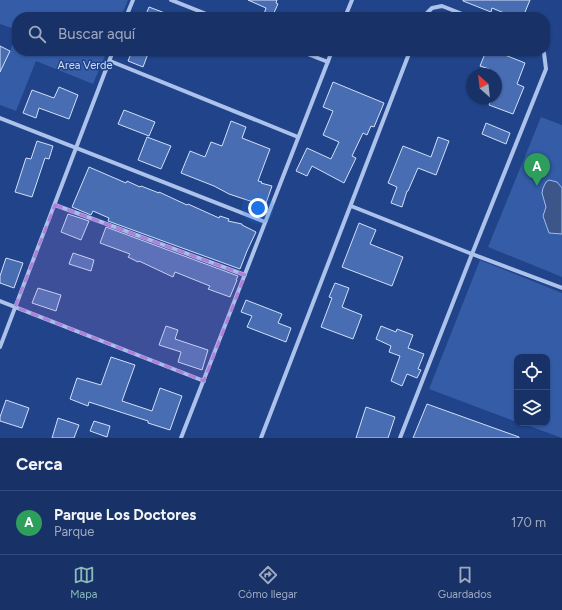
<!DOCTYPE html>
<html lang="es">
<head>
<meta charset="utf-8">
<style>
  :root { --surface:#183267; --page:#253e70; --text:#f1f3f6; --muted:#9faac0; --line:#364d7b; --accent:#8bbbb9 }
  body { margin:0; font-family:Figtree,sans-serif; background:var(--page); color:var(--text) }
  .controls { position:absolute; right:12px; bottom:12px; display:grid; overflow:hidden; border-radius:8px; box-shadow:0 1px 3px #0004 }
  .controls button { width:36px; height:36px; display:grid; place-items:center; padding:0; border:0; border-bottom:1px solid var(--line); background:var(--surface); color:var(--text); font:20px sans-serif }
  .compass { position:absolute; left:466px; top:68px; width:36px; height:36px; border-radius:50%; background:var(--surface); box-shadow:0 1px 3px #0004; rotate:333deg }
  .you { position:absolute; left:258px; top:208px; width:14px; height:14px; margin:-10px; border:3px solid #fff; border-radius:50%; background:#1a73e8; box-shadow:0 0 0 6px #1a73e833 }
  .badge { display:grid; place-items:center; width:26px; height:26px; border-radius:50%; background:var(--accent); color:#fff; font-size:13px; font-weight:700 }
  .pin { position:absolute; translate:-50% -33px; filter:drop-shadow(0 1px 2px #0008) }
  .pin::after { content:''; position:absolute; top:21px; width:14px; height:12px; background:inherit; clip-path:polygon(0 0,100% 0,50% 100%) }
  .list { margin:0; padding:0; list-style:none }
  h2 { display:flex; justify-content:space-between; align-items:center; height:52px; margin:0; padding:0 16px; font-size:17px }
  h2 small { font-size:13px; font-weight:400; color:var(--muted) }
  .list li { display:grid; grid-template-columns:26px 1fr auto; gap:12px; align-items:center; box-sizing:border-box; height:64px; padding:0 16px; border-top:1px solid var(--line) }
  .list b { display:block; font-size:15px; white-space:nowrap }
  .list p { margin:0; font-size:13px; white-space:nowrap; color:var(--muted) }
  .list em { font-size:13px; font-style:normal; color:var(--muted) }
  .icon { flex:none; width:22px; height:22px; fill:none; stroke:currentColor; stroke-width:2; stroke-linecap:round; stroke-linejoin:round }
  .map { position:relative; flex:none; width:562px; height:438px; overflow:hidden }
  .search { position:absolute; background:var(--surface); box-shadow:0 1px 3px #0004; left:12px; right:12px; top:12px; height:44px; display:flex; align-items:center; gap:10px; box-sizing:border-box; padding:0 14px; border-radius:16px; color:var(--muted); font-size:15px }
  .sheet { height:116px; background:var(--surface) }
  nav { display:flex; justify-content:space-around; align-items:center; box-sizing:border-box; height:56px; border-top:1px solid var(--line); background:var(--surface); font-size:11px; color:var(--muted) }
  nav a { display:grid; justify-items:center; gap:2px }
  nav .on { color:var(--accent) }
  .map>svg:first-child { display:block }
  .green { fill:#345ca7 }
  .water { fill:#3d568a; stroke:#a0bbec }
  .building { fill:#496db2; stroke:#d1dff8 }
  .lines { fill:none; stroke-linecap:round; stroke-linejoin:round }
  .minor { stroke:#acc2eb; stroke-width:4 }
  .marked { fill:#b080d9; fill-opacity:0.2; stroke:#b080d9; stroke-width:3; stroke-dasharray:8 5; stroke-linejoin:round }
  .labels { text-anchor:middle; stroke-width:3; stroke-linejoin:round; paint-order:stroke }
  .park-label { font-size:11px; fill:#d1dff8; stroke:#204389 }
</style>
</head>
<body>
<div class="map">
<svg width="562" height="438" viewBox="0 0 562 438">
  <rect width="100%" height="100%" fill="#204389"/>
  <path class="green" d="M0,0H128L121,17H17V30L0,24Z
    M17,32V51H107L93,84L36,61L16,111L0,105V48L10,51Z
    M541,117L562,125V277L488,247Z
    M480,260L562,293V438L521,423H547V357H517V422L429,389Z"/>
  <path class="water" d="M549,180L557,182L562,188V234L549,233L543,216L546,207L542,193L543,188L546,182Z"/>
  <path class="building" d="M248,0H277L276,3L278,4L272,17L264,14L266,8Z
    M463,0H530L523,17H514L492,8L491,12L463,1Z
    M149,7L173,16V17H145Z
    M0,46L10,51L0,72Z
    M132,51H149L143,67L128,61Z
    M486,51H501L506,53L505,55L525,63L517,84L524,87L513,114L489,105L492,98H496V74H487L489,69L480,66Z
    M333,82L384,103L374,127L371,126L367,135L363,133L352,156L356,158L344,183L312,166L307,176L296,171L307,148L331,159L339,142L323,135L333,111L323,107Z
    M59,87L78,95L69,119L39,108L36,118L23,113L32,90L54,98Z
    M124,110L155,122L149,136L118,124Z
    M231,121L246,127L242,138L270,149L258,181L262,182L261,183L272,186L265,206L229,194L214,186L181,173L190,151L205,157L211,142L222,146Z
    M486,123L510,133L506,144L482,134Z
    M147,137L171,146L161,169L138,160Z
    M438,137L449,141L436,175L418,168L408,191H407L402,207L391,203L397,187L388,183L403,146L431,157Z
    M37,141L53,146L49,159L45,158L32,197L15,192L26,158L31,159Z
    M89,167L126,183L127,181L140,187L141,186L159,193V192L187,205L188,204L219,218L220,216L229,219L228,221L242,224V225L256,232L247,251L240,269L108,221L109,218L93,211L91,215L72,207Z
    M68,214L89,221L81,240L61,232Z
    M359,223L376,230L370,244L403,257L392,286L342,267Z
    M106,227L238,276L236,280H237L230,297L208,289L210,286L175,272L173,277L139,261L138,262L128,257L130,254L100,243Z
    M73,253L94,260L91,271L69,264Z
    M6,258L23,263L14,288L0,283V276Z
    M335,283L349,288L342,307L362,315L353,339L321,327L332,298L329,297Z
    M38,288L61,295L56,311L32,303Z
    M246,300L282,314L278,323L291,328L286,342L247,327L252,316L241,312Z
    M166,326L178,330L175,339L208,350L202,370L178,362L181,352L159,345Z
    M381,326L396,332L397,329L413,335L408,348L424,354L418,369L421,370L417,378L407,374L402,386L391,381L400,356L389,352L391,346L376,339Z
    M111,357L135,365L122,401L152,411L160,388L182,396L170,430L148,423V421L89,402L88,406L70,399L77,378L101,385Z
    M6,400L29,408L22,428L0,421V417Z
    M427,404L519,437V438H413Z
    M366,407L395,417L388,438H356Z
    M58,418L79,425L74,438H52Z
    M94,421L110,426L107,437L90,431Z"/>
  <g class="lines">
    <path class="minor" d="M171,0L214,17
      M126,17L133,0
      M345,17L352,0
      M423,17L432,8L442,6L470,17
      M300,51L328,62
      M110,61L298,137
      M0,118L265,222
      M55,205L245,275
      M351,206L472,254L562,288
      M0,301L204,381
      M0,347L113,51
      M181,438L332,51
      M261,438L410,51
      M400,438L472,254L546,69L544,53L542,51"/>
  </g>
  <path class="marked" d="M55,205L245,275L204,381L15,307Z"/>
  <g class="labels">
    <g class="park-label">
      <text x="85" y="69">Area Verde</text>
    </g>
  </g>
</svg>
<div class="controls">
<button><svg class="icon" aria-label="locate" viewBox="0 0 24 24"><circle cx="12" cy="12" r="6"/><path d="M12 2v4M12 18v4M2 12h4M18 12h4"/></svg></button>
<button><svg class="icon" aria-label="layers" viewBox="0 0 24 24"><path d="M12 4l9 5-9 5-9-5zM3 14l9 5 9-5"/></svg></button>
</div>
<svg class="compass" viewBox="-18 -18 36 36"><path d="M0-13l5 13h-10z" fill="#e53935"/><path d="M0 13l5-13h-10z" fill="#9faac0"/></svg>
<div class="you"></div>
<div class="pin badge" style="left:537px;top:186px;background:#2e9e5b">A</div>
<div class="search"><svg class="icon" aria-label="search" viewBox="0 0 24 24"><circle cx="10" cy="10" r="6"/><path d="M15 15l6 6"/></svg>Buscar aquí</div>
</div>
<section class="sheet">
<h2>Cerca<small></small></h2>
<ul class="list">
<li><span class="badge" style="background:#2e9e5b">A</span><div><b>Parque Los Doctores</b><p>Parque</p></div><em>170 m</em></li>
</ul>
</section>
<nav>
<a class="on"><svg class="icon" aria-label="map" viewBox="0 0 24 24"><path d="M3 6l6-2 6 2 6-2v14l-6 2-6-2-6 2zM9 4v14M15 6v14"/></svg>Mapa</a>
<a><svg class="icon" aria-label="directions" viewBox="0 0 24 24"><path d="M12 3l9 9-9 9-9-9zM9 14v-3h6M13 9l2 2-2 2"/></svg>Cómo llegar</a>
<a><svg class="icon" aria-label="saved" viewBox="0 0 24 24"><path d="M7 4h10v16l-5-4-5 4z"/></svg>Guardados</a>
</nav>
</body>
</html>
